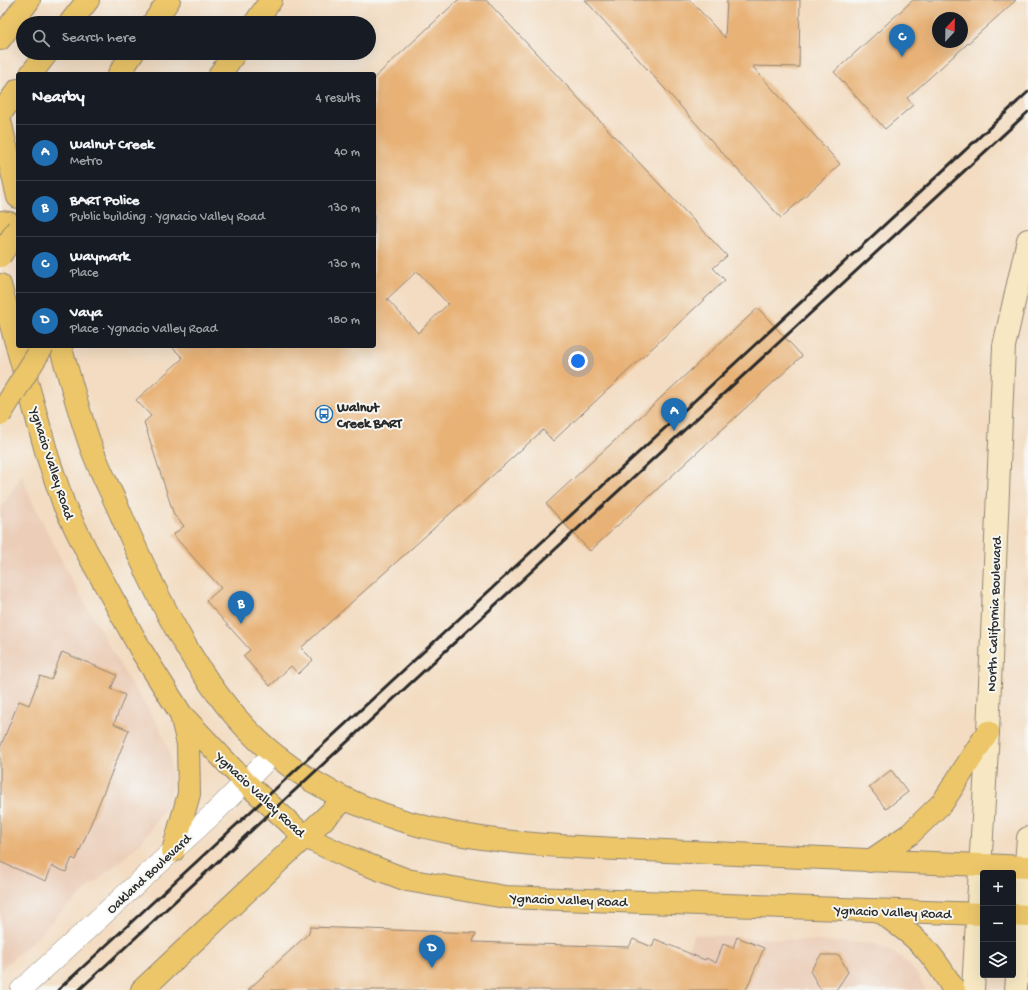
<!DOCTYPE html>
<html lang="en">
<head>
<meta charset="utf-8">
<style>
  :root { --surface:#171b24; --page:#242831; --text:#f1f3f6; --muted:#9ea1a6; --line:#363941; --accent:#1f6fb2 }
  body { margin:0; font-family:"Gochi Hand",sans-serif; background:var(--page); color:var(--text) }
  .controls { position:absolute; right:12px; bottom:12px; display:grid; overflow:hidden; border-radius:4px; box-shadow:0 4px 16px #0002 }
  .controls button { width:36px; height:36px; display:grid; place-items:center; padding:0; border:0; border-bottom:1px solid var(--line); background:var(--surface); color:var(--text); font:20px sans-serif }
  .compass { position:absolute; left:932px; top:12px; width:36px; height:36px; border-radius:50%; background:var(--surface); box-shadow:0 4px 16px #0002; rotate:22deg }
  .you { position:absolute; left:578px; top:361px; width:14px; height:14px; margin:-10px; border:3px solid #fff; border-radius:50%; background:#1a73e8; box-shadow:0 0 0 6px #1a73e833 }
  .badge { display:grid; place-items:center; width:26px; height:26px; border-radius:50%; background:var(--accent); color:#fff; font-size:13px; font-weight:700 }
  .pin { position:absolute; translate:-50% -33px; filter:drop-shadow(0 1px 2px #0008) }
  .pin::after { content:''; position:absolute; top:21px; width:14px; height:12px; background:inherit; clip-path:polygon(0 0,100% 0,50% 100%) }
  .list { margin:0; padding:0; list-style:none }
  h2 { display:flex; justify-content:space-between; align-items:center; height:52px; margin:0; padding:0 16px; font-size:17px }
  h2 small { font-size:13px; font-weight:400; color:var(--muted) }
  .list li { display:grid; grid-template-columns:26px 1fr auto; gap:12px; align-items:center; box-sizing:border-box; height:56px; padding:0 16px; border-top:1px solid var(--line) }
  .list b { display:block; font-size:15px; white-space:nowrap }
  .list p { margin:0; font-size:13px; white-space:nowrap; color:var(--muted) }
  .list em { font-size:13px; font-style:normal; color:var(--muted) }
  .icon { flex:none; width:22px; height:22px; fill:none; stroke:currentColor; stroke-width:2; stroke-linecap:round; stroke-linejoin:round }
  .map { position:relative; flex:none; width:1028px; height:990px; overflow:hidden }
  .search { position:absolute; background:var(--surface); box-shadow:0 4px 16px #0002; left:16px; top:16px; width:360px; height:44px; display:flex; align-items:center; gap:10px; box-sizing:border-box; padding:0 14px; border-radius:22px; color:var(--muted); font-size:15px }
  .panel { position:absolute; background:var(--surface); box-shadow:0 4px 16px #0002; left:16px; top:72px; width:360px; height:276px; border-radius:4px }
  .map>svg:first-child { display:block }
  .built { fill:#ebcdb8 }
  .building { fill:#e8b277; fill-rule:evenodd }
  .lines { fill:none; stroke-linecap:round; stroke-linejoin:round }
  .street-casing { stroke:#8f8476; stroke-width:22 }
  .secondary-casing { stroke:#8f8476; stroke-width:24 }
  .highway-casing { stroke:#8f8476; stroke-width:24 }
  .street { stroke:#fff; stroke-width:21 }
  .secondary { stroke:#f7e8c3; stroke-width:22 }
  .highway { stroke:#ecc669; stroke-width:22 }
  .rail { stroke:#2b2b2b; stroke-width:3 }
  .highway-bridge-casing { stroke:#8f8476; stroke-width:24; stroke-linecap:butt }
  .highway-bridge { stroke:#ecc669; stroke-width:22 }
  .labels { text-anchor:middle; stroke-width:4; stroke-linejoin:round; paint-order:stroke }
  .poi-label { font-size:14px; font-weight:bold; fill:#2b2b2b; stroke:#f6f6f2; text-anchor:start }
  .street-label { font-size:14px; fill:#2b2b2b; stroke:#f6f6f2 }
</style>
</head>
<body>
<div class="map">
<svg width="1028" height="990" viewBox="0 0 1028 990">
  <rect width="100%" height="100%" fill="#f6f6f2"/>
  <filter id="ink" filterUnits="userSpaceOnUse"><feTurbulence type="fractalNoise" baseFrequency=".025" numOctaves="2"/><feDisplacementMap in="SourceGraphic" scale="8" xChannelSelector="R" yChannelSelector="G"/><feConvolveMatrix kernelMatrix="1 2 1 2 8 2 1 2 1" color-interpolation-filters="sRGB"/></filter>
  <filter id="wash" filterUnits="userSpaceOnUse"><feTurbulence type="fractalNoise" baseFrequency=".012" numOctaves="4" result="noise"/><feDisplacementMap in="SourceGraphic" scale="16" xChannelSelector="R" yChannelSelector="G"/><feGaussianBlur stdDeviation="0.9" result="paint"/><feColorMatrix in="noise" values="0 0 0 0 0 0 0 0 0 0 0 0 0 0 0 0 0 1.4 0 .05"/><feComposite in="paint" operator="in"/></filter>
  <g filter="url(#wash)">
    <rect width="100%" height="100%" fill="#f3dcc1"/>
    <path class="built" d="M22,474L30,497L70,577L128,679L159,726L170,753L172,787L168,804L142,842L59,914L35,939L0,970V510Z
      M694,935L876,944L895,953L909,964L919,977L925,990H670Z"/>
    <g id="blocks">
      <path class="building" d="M458,0H486L727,256L713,268L725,280L553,441L543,430L301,648L313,660L298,674L291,666L270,686L243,656L250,650L206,601L221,588L173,535L184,526L174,515L144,422L151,416L136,400L183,358L171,346H374V78ZM417,271L448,304L418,333L387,299Z
        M585,0H690L725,38L727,0H800L799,67L752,66L840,164L781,218Z
        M913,0H1016L907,98L913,105L885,129L834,72ZM938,18H962V42H938Z
        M758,308L802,356L590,551L546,504Z
        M62,652L117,675L111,689L125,695L114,724L129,730L76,860L72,858L66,872L52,866L46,881L0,862V748L19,701L29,705L40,676L51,680Z
        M891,770L908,792L886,809L869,787Z
        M310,927L476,933L473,942L629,947L633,939L652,947L655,939L705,960L706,958L716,963L723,944L733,948L737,937L764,948L746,990H248L309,933Z
        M821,955H839L848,972L836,990H821L810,971Z"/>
    </g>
  </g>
  <g filter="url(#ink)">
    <use href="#blocks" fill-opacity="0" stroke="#8f8476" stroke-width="1"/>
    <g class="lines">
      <defs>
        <path id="street" d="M21,990L214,813L273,754"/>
        <path id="secondary" d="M973,990L988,732L1004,346L1028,240
          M1016,990L1028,838"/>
        <path id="highway" d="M70,23L88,0
          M153,23L169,0
          M255,23L271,0
          M0,39L29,0
          M31,74L47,53
          M119,74L133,53
          M220,74L235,53
          M0,114L18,90
          M0,121L18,197
          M0,222L9,223L18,234
          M0,285L48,458L64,505L86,550L142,652L181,714L245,782L305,837L350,858L407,880L505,897L983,914
          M60,346C70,378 78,410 89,441C97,465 109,487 119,510C154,592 204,699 275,755C395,851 547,845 692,852C804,858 916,862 1028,867
          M173,851L189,794L188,744L181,715
          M870,861L910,834L943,802L988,732
          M877,910C917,937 930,949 954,990
          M1013,915L1028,916
          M142,990L344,800"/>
      </defs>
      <use href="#street" class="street-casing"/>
      <use href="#secondary" class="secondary-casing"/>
      <use href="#highway" class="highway-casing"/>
      <use href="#street" class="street"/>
      <use href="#secondary" class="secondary"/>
      <use href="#highway" class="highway"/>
      <path class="rail" d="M58,990L1028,92
        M79,990L1028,112"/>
      <defs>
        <path id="highway-bridge" d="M0,256L18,228
          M0,415L43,346"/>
      </defs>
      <use href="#highway-bridge" class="highway-bridge-casing"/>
      <use href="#highway-bridge" class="highway-bridge"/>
    </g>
  </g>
  <defs>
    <symbol id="bus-ring" viewBox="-11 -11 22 22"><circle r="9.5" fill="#f6f6f2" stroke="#1f6fb2" stroke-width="1.5"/><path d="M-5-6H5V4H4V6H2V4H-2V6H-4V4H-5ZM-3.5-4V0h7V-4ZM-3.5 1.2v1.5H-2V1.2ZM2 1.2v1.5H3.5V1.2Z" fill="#1f6fb2"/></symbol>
  </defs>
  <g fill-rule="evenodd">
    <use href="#bus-ring" x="314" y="404" width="20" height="20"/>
  </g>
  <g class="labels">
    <g class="poi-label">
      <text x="337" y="411">Walnut<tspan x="337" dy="16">Creek BART</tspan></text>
    </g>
    <g class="street-label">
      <text transform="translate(53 463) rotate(72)" y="5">Ygnacio Valley Road</text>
      <text transform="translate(993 614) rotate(-88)" y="5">North California Boulevard</text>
      <text transform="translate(261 794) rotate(43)" y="5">Ygnacio Valley Road</text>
      <text transform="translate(148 873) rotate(-43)" y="5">Oakland Boulevard</text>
      <text transform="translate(569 899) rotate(2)" y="5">Ygnacio Valley Road</text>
      <text transform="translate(893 911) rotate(2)" y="5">Ygnacio Valley Road</text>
    </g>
  </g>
</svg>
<div class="controls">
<button>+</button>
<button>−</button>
<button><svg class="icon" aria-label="layers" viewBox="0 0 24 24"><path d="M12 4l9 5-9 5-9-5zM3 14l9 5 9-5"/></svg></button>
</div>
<svg class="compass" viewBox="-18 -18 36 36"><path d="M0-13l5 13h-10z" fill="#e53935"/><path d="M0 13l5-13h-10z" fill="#9ea1a6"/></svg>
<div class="you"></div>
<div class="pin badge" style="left:674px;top:431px">A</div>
<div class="pin badge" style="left:241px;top:624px">B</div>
<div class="pin badge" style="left:902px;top:57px">C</div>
<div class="pin badge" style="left:432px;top:968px">D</div>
<div class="search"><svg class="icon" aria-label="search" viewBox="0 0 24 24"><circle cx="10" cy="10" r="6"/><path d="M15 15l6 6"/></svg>Search here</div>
<section class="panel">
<h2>Nearby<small>4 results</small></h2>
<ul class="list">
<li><span class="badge">A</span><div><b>Walnut Creek</b><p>Metro</p></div><em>40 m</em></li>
<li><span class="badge">B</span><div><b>BART Police</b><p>Public building · Ygnacio Valley Road</p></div><em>130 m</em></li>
<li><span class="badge">C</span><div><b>Waymark</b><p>Place</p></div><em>130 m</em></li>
<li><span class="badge">D</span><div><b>Vaya</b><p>Place · Ygnacio Valley Road</p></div><em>180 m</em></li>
</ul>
</section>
</div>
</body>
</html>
